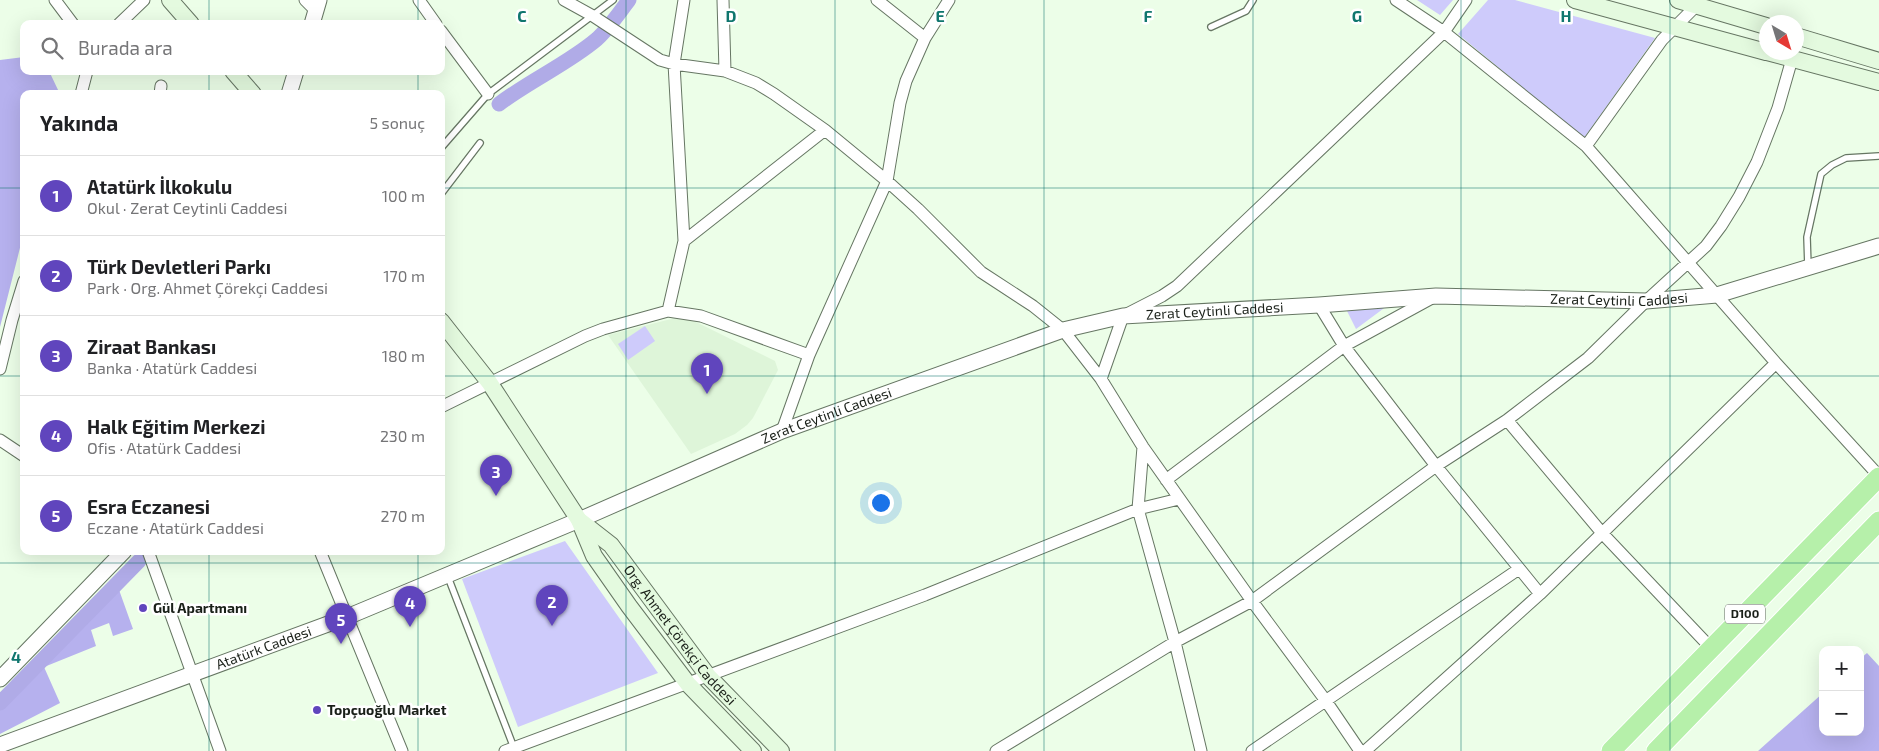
<!DOCTYPE html>
<html lang="tr">
<head>
<meta charset="utf-8">
<style>
  :root { --surface:#fff; --page:#f2f2f2; --text:#202124; --muted:#757577; --line:#e0e0e0; --accent:#6045bd }
  body { margin:0; font-family:"Exo 2",sans-serif; background:var(--page); color:var(--text) }
  .controls { position:absolute; right:15px; bottom:15px; display:grid; overflow:hidden; border-radius:10px; box-shadow:0 5px 20px #0002 }
  .controls button { width:45px; height:45px; display:grid; place-items:center; padding:0; border:0; border-bottom:1px solid var(--line); background:var(--surface); color:var(--text); font:25px sans-serif }
  .compass { position:absolute; left:1759px; top:15px; width:45px; height:45px; border-radius:50%; background:var(--surface); box-shadow:0 5px 20px #0002; rotate:142deg }
  .you { position:absolute; left:880px; top:502px; width:18px; height:18px; margin:-12px; border:4px solid #fff; border-radius:50%; background:#1a73e8; box-shadow:0 0 0 8px #1a73e833 }
  .badge { display:grid; place-items:center; width:32px; height:32px; border-radius:50%; background:var(--accent); color:#fff; font-size:16px; font-weight:700 }
  .pin { position:absolute; translate:-50% -41px; filter:drop-shadow(0 1px 2px #0008) }
  .pin::after { content:''; position:absolute; top:26px; width:18px; height:15px; background:inherit; clip-path:polygon(0 0,100% 0,50% 100%) }
  .list { margin:0; padding:0; list-style:none }
  h2 { display:flex; justify-content:space-between; align-items:center; height:65px; margin:0; padding:0 20px; font-size:21px }
  h2 small { font-size:16px; font-weight:400; color:var(--muted) }
  .list li { display:grid; grid-template-columns:32px 1fr auto; gap:15px; align-items:center; box-sizing:border-box; height:80px; padding:0 20px; border-top:1px solid var(--line) }
  .list b { display:block; font-size:19px; white-space:nowrap }
  .list p { margin:0; font-size:16px; white-space:nowrap; color:var(--muted) }
  .list em { font-size:16px; font-style:normal; color:var(--muted) }
  .icon { flex:none; width:28px; height:28px; fill:none; stroke:currentColor; stroke-width:2; stroke-linecap:round; stroke-linejoin:round }
  .map { position:relative; flex:none; width:1879px; height:751px; overflow:hidden }
  .search { position:absolute; background:var(--surface); box-shadow:0 5px 20px #0002; left:20px; top:20px; width:425px; height:55px; display:flex; align-items:center; gap:12px; box-sizing:border-box; padding:0 18px; border-radius:10px; color:var(--muted); font-size:19px }
  .panel { position:absolute; background:var(--surface); box-shadow:0 5px 20px #0002; left:20px; top:90px; width:425px; height:465px; border-radius:10px }
  .map>svg:first-child { display:block }
  .built { fill:#def5d9 }
  .green { fill:#cecbfb }
  .forest { fill:#b6b1ee }
  .lines { fill:none; stroke-linecap:round; stroke-linejoin:round }
  .canal { stroke:#b0abe7; stroke-width:15 }
  .service-casing { stroke:#667663; stroke-width:8 }
  .minor-casing { stroke:#667663; stroke-width:13 }
  .tertiary-casing { stroke:#667663; stroke-width:17 }
  .secondary-casing { stroke:#667663; stroke-width:18 }
  .trunk-casing { stroke:#fff; stroke-width:21 }
  .service { stroke:#fff; stroke-width:5.5 }
  .minor { stroke:#fff; stroke-width:11 }
  .tertiary { stroke:#fff; stroke-width:15 }
  .secondary { stroke:#e4fadf; stroke-width:16 }
  .trunk { stroke:#b6f0aa; stroke-width:19 }
  .grid { fill:none; stroke:#0f766e; stroke-width:1; stroke-opacity:0.55 }
  .poi-dot { fill:#6045bd; stroke:#fff; stroke-width:2 }
  .labels { text-anchor:middle; stroke-width:5; stroke-linejoin:round; paint-order:stroke }
  .shield { fill:#fff; stroke:#5f635e; stroke-width:1 }
  .shield-label { font-size:12px; font-weight:bold; fill:#1a2019 }
  .street-label { font-size:14px; fill:#1a2019; stroke:#fff }
  .poi-label { font-size:14px; font-weight:bold; fill:#1a2019; stroke:#fff; text-anchor:start }
  .grid-label { font-size:16px; text-anchor:middle; font-weight:bold; fill:#0f766e; stroke:#fff; stroke-width:5; stroke-linejoin:round; paint-order:stroke }
</style>
</head>
<body>
<div class="map">
<svg width="1879" height="751" viewBox="0 0 1879 751">
  <rect width="100%" height="100%" fill="#ecfee8"/>
  <path class="built" d="M675,318L694,321L775,361L778,370L753,418L747,425L735,434L691,454L608,335Z"/>
  <path class="green" d="M1417,0H1453L1440,15Z
    M1488,0H1515L1655,38L1584,138L1458,34Z
    M1391,303L1356,329L1345,307Z
    M645,326L655,341L628,360L618,344Z
    M565,541L658,673L518,727L462,579Z"/>
  <path class="forest" d="M24,57V71H49L59,92V94H24V232L0,327V60Z
    M118,587L133,629L113,636L109,623L91,630L96,646L44,667L60,703L0,734V703Z
    M1867,653L1879,666V751H1758L1823,693V732H1860V659Z"/>
  <g class="lines">
    <path class="canal" d="M499,104C529,81 569,63 597,39C609,28 619,13 629,0
      M0,703L139,561"/>
    <defs>
      <path id="service" d="M1211,27L1246,11L1253,0
        M441,148L488,94L613,0
        M441,194L480,143
        M1808,267L1807,237L1821,174L1832,165L1846,158L1879,156
        M448,577L514,748"/>
      <path id="minor" d="M55,0L73,24
        M305,0L316,11
        M419,0L436,24
        M564,0L593,16L660,60L674,64L725,71L756,83L774,94L825,130L887,181L918,209L981,272L1033,306L1063,330L1101,379L1143,447L1252,601L1326,701L1360,751
        M723,0L725,71
        M877,0L925,38
        M1396,0L1444,32L1586,146L1776,363L1879,476
        M119,24L144,0
        M441,31L488,94
        M81,94L87,71
        M160,94L161,86
        M1586,146L1662,40L1693,9L1696,1
        M684,241L825,130
        M1319,305L1344,346L1436,466L1540,594
        M668,311L684,241L674,64L684,0
        M0,369L12,320L24,281
        M1101,379L1123,316L1162,296L1177,286L1444,32L1466,0
        M441,407L585,336L603,329L668,311L701,316L809,355
        M1507,420L1602,533L1711,648
        M782,431L809,355L887,181L900,103L906,81L925,38L949,0
        M0,440L24,456
        M1143,447L1138,509L1175,642L1201,751
        M1166,480L1344,346L1432,298
        M148,551L220,751
        M320,551L402,751
        M505,751L925,595L1138,509L1179,499
        M996,751L1175,642L1252,601L1436,466L1507,420L1588,358L1646,301L1706,246L1721,226L1739,197L1757,162L1778,108L1792,59
        M1252,751L1519,569
        M1365,751L1540,594L1776,363"/>
      <g id="tertiary">
        <path d="M312,24L319,0"/>
        <path d="M289,94L296,71"/>
        <path d="M0,679L124,551"/>
        <path id="s1" d="M0,745L347,617L579,520L782,431L1063,330L1123,316L1319,305L1436,296L1646,301L1717,295L1879,246"/>
      </g>
      <g id="secondary">
        <path d="M170,0L191,24"/>
        <path d="M1575,0L1766,52"/>
        <path d="M1678,0L1766,26"/>
        <path d="M1796,36L1879,61"/>
        <path d="M1767,52L1879,82"/>
        <path d="M233,71L253,94"/>
        <path d="M441,321L489,382L579,520L594,556L629,606L688,684L753,751"/>
        <path id="s2" d="M579,520L611,545L708,676L781,751"/>
      </g>
      <path id="trunk" d="M1611,751L1879,477
        M1656,751L1879,521"/>
    </defs>
    <use href="#service" class="service-casing"/>
    <use href="#minor" class="minor-casing"/>
    <use href="#tertiary" class="tertiary-casing"/>
    <use href="#secondary" class="secondary-casing"/>
    <use href="#trunk" class="trunk-casing"/>
    <use href="#service" class="service"/>
    <use href="#minor" class="minor"/>
    <use href="#tertiary" class="tertiary"/>
    <use href="#secondary" class="secondary"/>
    <use href="#trunk" class="trunk"/>
  </g>
  <path class="grid" d="M209,0V24M418,0V24M626,0V751M835,0V751M1044,0V751M1253,0V751M1461,0V751M1670,0V751M209,71V94M418,71V94M0,188H24M441,188H1879M0,376H24M441,376H1879M209,551V751M418,551V751M0,563H1879"/>
  <g class="poi-dot">
    <circle cx="143" cy="608" r="5"/>
    <circle cx="317" cy="710" r="5"/>
  </g>
  <g class="labels">
    <rect class="shield" x="1725" y="604.5" width="40" height="19" rx="4"/>
    <g class="shield-label">
      <text x="1745" y="618">D100</text>
    </g>
    <g class="street-label">
      <text dy="5" stroke="none"><textPath href="#s1" startOffset="1700">Zerat Ceytinli Caddesi</textPath></text>
      <text dy="5" stroke="none"><textPath href="#s1" startOffset="1295">Zerat Ceytinli Caddesi</textPath></text>
      <text dy="5" stroke="none"><textPath href="#s1" startOffset="890">Zerat Ceytinli Caddesi</textPath></text>
      <text dy="5" stroke="none"><textPath href="#s2" startOffset="154">Org. Ahmet Çörekçi Caddesi</textPath></text>
      <text dy="5" stroke="none"><textPath href="#s1" startOffset="281">Atatürk Caddesi</textPath></text>
    </g>
    <g class="poi-label">
      <text x="153" y="613">Gül Apartmanı</text>
      <text x="327" y="715">Topçuoğlu Market</text>
    </g>
  </g>
  <g class="grid-label">
    <text x="522" y="22">C</text>
    <text x="731" y="22">D</text>
    <text x="940" y="22">E</text>
    <text x="1148" y="22">F</text>
    <text x="1357" y="22">G</text>
    <text x="1566" y="22">H</text>
    <text x="16" y="663">4</text>
  </g>
</svg>
<div class="controls">
<button>+</button>
<button>−</button>
</div>
<svg class="compass" viewBox="-18 -18 36 36"><path d="M0-13l5 13h-10z" fill="#e53935"/><path d="M0 13l5-13h-10z" fill="#757577"/></svg>
<div class="you"></div>
<div class="pin badge" style="left:707px;top:394px">1</div>
<div class="pin badge" style="left:552px;top:626px">2</div>
<div class="pin badge" style="left:496px;top:496px">3</div>
<div class="pin badge" style="left:410px;top:627px">4</div>
<div class="pin badge" style="left:341px;top:644px">5</div>
<div class="search"><svg class="icon" aria-label="search" viewBox="0 0 24 24"><circle cx="10" cy="10" r="6"/><path d="M15 15l6 6"/></svg>Burada ara</div>
<section class="panel">
<h2>Yakında<small>5 sonuç</small></h2>
<ul class="list">
<li><span class="badge">1</span><div><b>Atatürk İlkokulu</b><p>Okul · Zerat Ceytinli Caddesi</p></div><em>100 m</em></li>
<li><span class="badge">2</span><div><b>Türk Devletleri Parkı</b><p>Park · Org. Ahmet Çörekçi Caddesi</p></div><em>170 m</em></li>
<li><span class="badge">3</span><div><b>Ziraat Bankası</b><p>Banka · Atatürk Caddesi</p></div><em>180 m</em></li>
<li><span class="badge">4</span><div><b>Halk Eğitim Merkezi</b><p>Ofis · Atatürk Caddesi</p></div><em>230 m</em></li>
<li><span class="badge">5</span><div><b>Esra Eczanesi</b><p>Eczane · Atatürk Caddesi</p></div><em>270 m</em></li>
</ul>
</section>
</div>
</body>
</html>
